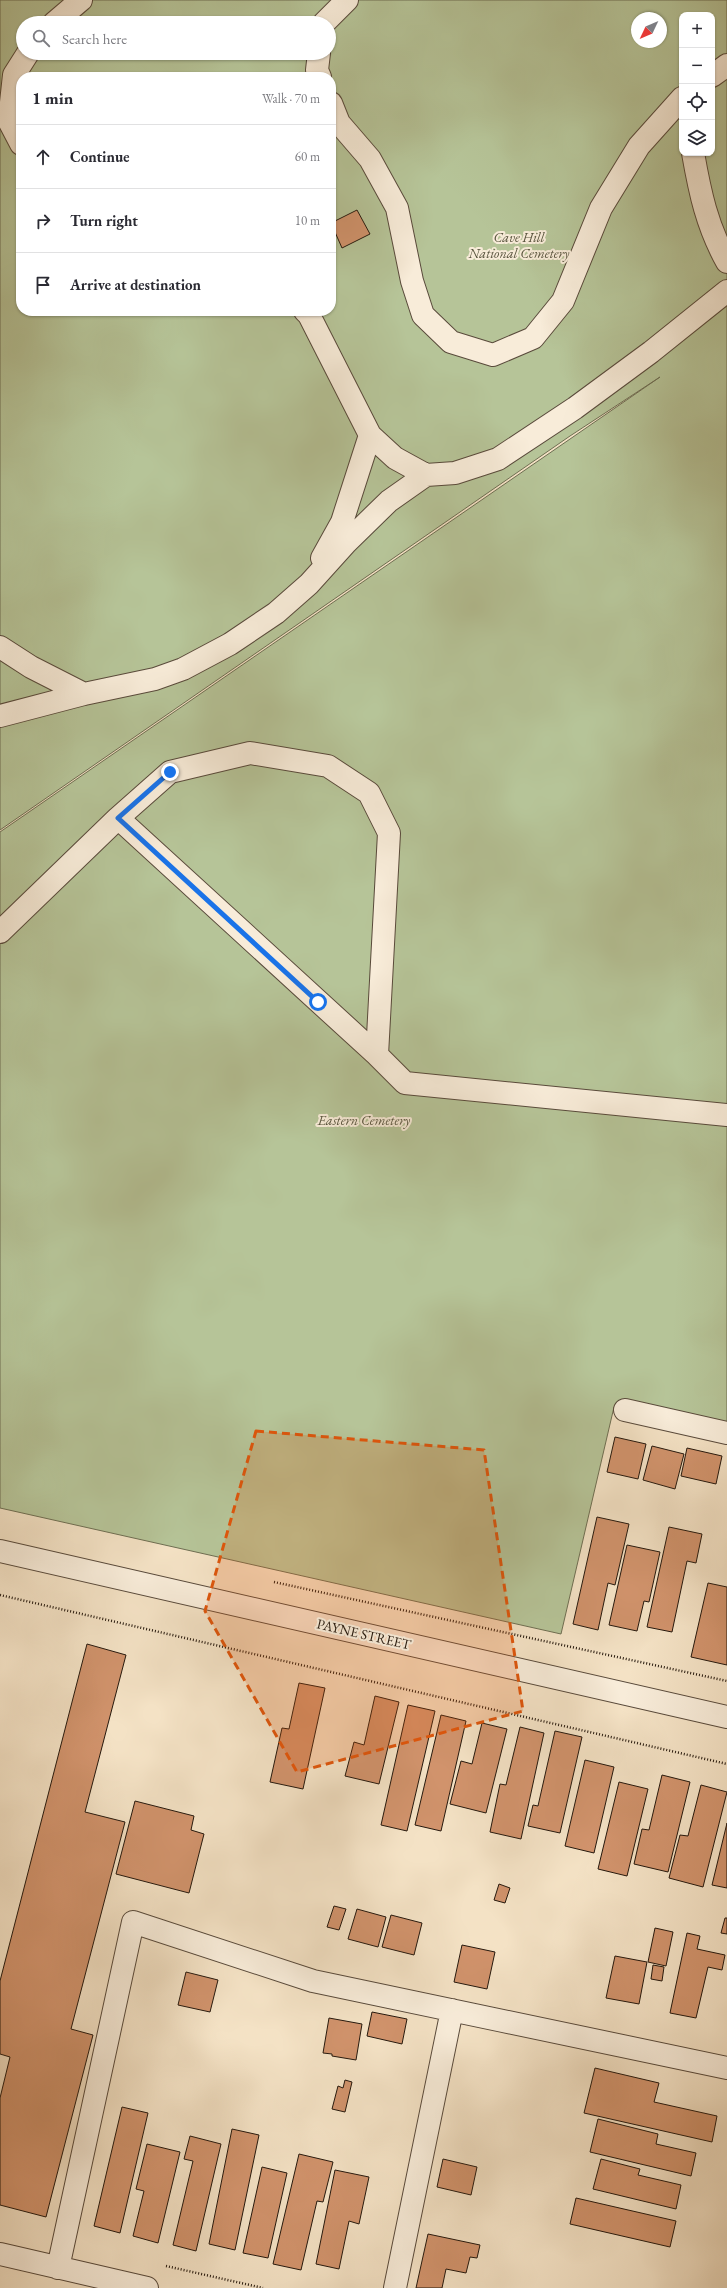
<!DOCTYPE html>
<html lang="en">
<head>
<meta charset="utf-8">
<style>
  :root { --surface:#fff; --page:#f2f2f3; --text:#2b2b33; --muted:#7c7c81; --line:#e1e1e2 }
  body { margin:0; font-family:"EB Garamond",serif; background:var(--page); color:var(--text) }
  .controls { position:absolute; right:12px; top:12px; display:grid; overflow:hidden; border-radius:8px; box-shadow:0 1px 3px #0004 }
  .controls button { width:36px; height:36px; display:grid; place-items:center; padding:0; border:0; border-bottom:1px solid var(--line); background:var(--surface); color:var(--text); font:20px sans-serif }
  .compass { position:absolute; left:631px; top:12px; width:36px; height:36px; border-radius:50%; background:var(--surface); box-shadow:0 1px 3px #0004; rotate:226deg }
  .stop { position:absolute; width:12px; height:12px; margin:-9px; border:3px solid #1a73e8; border-radius:50%; background:#fff }
  .stop.end { background:#1a73e8; border-color:#fff; box-shadow:0 1px 4px #0008 }
  .list { margin:0; padding:0; list-style:none }
  h2 { display:flex; justify-content:space-between; align-items:center; height:52px; margin:0; padding:0 16px; font-size:17px }
  h2 small { font-size:13px; font-weight:400; color:var(--muted) }
  .list li { display:grid; grid-template-columns:26px 1fr auto; gap:12px; align-items:center; box-sizing:border-box; height:64px; padding:0 16px; border-top:1px solid var(--line) }
  .list b { display:block; font-size:15px; white-space:nowrap }
  .list em { font-size:13px; font-style:normal; color:var(--muted) }
  .icon { flex:none; width:22px; height:22px; fill:none; stroke:currentColor; stroke-width:2; stroke-linecap:round; stroke-linejoin:round }
  .map { position:relative; flex:none; width:727px; height:2288px; overflow:hidden }
  .search { position:absolute; background:var(--surface); box-shadow:0 1px 3px #0004; left:16px; top:16px; width:320px; height:44px; display:flex; align-items:center; gap:10px; box-sizing:border-box; padding:0 14px; border-radius:22px; color:var(--muted); font-size:15px }
  .panel { position:absolute; background:var(--surface); box-shadow:0 1px 3px #0004; left:16px; top:72px; width:320px; height:244px; border-radius:16px }
  .map>svg:first-child { display:block }
  .green { fill:#b6c498; stroke:#6e6e52; fill-rule:evenodd }
  .building { fill:#d1936c; stroke:#25180d }
  .lines { fill:none; stroke-linecap:round; stroke-linejoin:round }
  .minor-casing { stroke:#594a3b; stroke-width:24 }
  .path { stroke:#25180d; stroke-width:2.5; stroke-dasharray:1 2; stroke-linecap:butt }
  .minor { stroke:#f8ecd9; stroke-width:22 }
  .route { stroke:#1a73e8; stroke-width:5 }
  .marked { fill:#de560c; fill-opacity:0.2; stroke:#de560c; stroke-width:3; stroke-dasharray:8 5; stroke-linejoin:round }
  .labels { text-anchor:middle; stroke-width:4; stroke-linejoin:round; paint-order:stroke }
  .park-label { font-size:14px; font-style:italic; fill:#58543e; stroke:#f8ecd9 }
  .street-label { font-size:14px; fill:#25180d; stroke:#f8ecd9 }
</style>
</head>
<body>
<div class="map">
<svg width="727" height="2288" viewBox="0 0 727 2288">
  <rect width="100%" height="100%" fill="#f4e2c5"/>
  <filter id="stains"><feTurbulence type="fractalNoise" baseFrequency=".005" numOctaves="4"/><feColorMatrix values="0 0 0 0 .2 0 0 0 0 .09 0 0 0 0 .02 0 0 0 .5 -.17"/></filter>
  <radialGradient id="worn" r=".72"><stop offset=".6" stop-color="#630" stop-opacity="0"/><stop offset="1" stop-color="#630" stop-opacity=".3"/></radialGradient>
  <path class="green" d="M0,0H727V1432L614,1407L561,1634L0,1508V832L660,377L570,436L0,830ZM682,15H712V153H682ZM637,18H661V42H637ZM23,23H329V53H23ZM21,77H331V311H21Z"/>
  <path class="building" d="M357,210L370,234L342,248L331,223Z
    M615,1437L646,1444L638,1479L607,1472Z
    M652,1446L684,1454L675,1489L643,1480Z
    M687,1448L722,1456L716,1484L681,1476Z
    M597,1517L629,1524L615,1585L608,1583L598,1630L573,1624Z
    M669,1527L702,1534L696,1563L687,1561L672,1632L647,1627Z
    M627,1545L660,1552L649,1602L644,1601L637,1631L609,1625Z
    M708,1583L727,1587V1665L691,1657Z
    M87,1644L126,1655L85,1812L125,1822L71,2029L93,2035L46,2217L0,2205V2098L10,2057L0,2054V1981Z
    M299,1683L325,1688L303,1789L270,1782L282,1728L289,1729Z
    M375,1696L399,1702L379,1784L345,1776L354,1742L364,1745Z
    M408,1705L435,1711L407,1831L381,1825Z
    M441,1715L466,1721L441,1831L415,1825Z
    M482,1723L507,1729L486,1813L450,1804L461,1761L472,1764Z
    M520,1727L544,1733L521,1839L490,1832L500,1784L506,1785Z
    M555,1731L582,1737L560,1833L528,1826L533,1805L538,1806Z
    M585,1760L614,1767L594,1853L565,1846Z
    M662,1775L690,1782L668,1872L634,1864L642,1829L649,1830Z
    M619,1782L648,1789L627,1876L598,1869Z
    M701,1785L727,1792L703,1887L669,1878L680,1835L688,1836Z
    M135,1801L194,1816L191,1830L204,1834L189,1893L116,1874Z
    M727,1823V1888L712,1885Z
    M499,1884L510,1888L505,1903L494,1900Z
    M334,1906L346,1909L339,1930L327,1927Z
    M357,1909L386,1917L378,1947L348,1939Z
    M391,1915L422,1923L414,1955L382,1947Z
    M725,1918H727V1934L721,1933Z
    M655,1928L673,1932L666,1966L648,1962Z
    M687,1933L700,1936L697,1949L725,1955L722,1970L708,1967L696,2018L670,2013Z
    M462,1945L495,1952L487,1989L454,1982Z
    M615,1956L647,1962L639,2004L606,1998Z
    M653,1965L664,1967L662,1981L651,1979Z
    M186,1972L218,1980L210,2012L178,2005Z
    M372,2012L407,2019L402,2044L367,2036Z
    M329,2018L362,2024L356,2060L332,2056V2054L323,2053Z
    M595,2068L659,2083L654,2102L717,2116L712,2142L584,2113Z
    M345,2080L352,2082L345,2112L332,2109L338,2086L343,2088Z
    M122,2107L148,2113L120,2233L94,2226Z
    M598,2119L658,2134L656,2144L696,2153L691,2176L590,2152Z
    M232,2129L259,2135L235,2250L209,2244Z
    M190,2136L221,2144L196,2251L173,2245L193,2161L184,2159Z
    M147,2144L180,2152L158,2243L133,2236L144,2191L136,2189Z
    M299,2154L333,2162L323,2202L317,2201L301,2270L273,2264Z
    M443,2159L477,2167L471,2195L437,2187Z
    M601,2159L640,2169L638,2175L681,2185L676,2209L593,2189Z
    M262,2167L287,2173L268,2258L243,2253Z
    M335,2170L369,2177L359,2224L349,2221L339,2269L316,2264Z
    M576,2198L676,2221L670,2247L570,2224Z
    M428,2234L480,2245L477,2258L470,2257L466,2273L446,2269L442,2288H416Z"/>
  <g class="lines">
    <defs>
      <path id="minor" d="M54,23L81,0
        M324,23L347,0
        M319,53L317,70L320,77
        M712,76L727,65
        M331,103L339,123L370,159L397,208L412,281L423,315L451,342L493,355L533,338L563,301L601,208L639,146L682,98
        M21,144L9,121L14,75L28,53
        M693,153C700,193 707,226 727,262
        M305,311L309,315L370,435L395,458L426,475L455,473L498,459L575,408L651,352L727,291
        M322,558L342,522L370,435
        M0,647L31,667L84,694
        M0,716L84,694L155,679L183,669L230,644L276,613L309,584L346,543L389,501L426,475
        M118,818L170,772L250,753L328,766L369,793L389,833L377,1055L405,1083L727,1115
        M0,932L118,818L377,1055
        M625,1410L727,1433
        M0,1551L727,1717
        M0,2254L147,2288
        M58,2268L133,1922L313,1981L727,2068
        M395,2288L452,2010"/>
    </defs>
    <use href="#minor" class="minor-casing"/>
    <path class="path" d="M274,1582L727,1681
      M0,1595L727,1764
      M166,2266L263,2288"/>
    <use href="#minor" class="minor"/>
  </g>
  <g class="lines">
    <path class="route" d="M170,772L118,818L318,1002"/>
  </g>
  <path class="marked" d="M256,1431L484,1450L523,1711L297,1772L205,1611Z"/>
  <g class="labels">
    <g class="park-label">
      <text x="519" y="242">Cave Hill<tspan x="519" dy="16">National Cemetery</tspan></text>
      <text x="364" y="1125">Eastern Cemetery</text>
    </g>
    <g class="street-label">
      <text transform="translate(364 1634) rotate(13)" y="5">PAYNE STREET</text>
    </g>
  </g>
  <rect width="100%" height="100%" filter="url(#stains)"/>
  <rect width="100%" height="100%" fill="url(#worn)"/>
</svg>
<div class="controls">
<button>+</button>
<button>−</button>
<button><svg class="icon" aria-label="locate" viewBox="0 0 24 24"><circle cx="12" cy="12" r="6"/><path d="M12 2v4M12 18v4M2 12h4M18 12h4"/></svg></button>
<button><svg class="icon" aria-label="layers" viewBox="0 0 24 24"><path d="M12 4l9 5-9 5-9-5zM3 14l9 5 9-5"/></svg></button>
</div>
<svg class="compass" viewBox="-18 -18 36 36"><path d="M0-13l5 13h-10z" fill="#e53935"/><path d="M0 13l5-13h-10z" fill="#7c7c81"/></svg>
<div class="stop" style="left:318px;top:1002px"></div>
<div class="stop end" style="left:170px;top:772px"></div>
<div class="search"><svg class="icon" aria-label="search" viewBox="0 0 24 24"><circle cx="10" cy="10" r="6"/><path d="M15 15l6 6"/></svg>Search here</div>
<section class="panel">
<h2>1 min<small>Walk · 70 m</small></h2>
<ul class="list">
<li><svg class="icon" aria-label="ahead" viewBox="0 0 24 24"><path d="M12 20V5M6 11l6-6 6 6"/></svg><div><b>Continue</b></div><em>60 m</em></li>
<li><svg class="icon" aria-label="right" viewBox="0 0 24 24"><path d="M7 20v-9h11M14 6l5 5-5 5"/></svg><div><b>Turn right</b></div><em>10 m</em></li>
<li><svg class="icon" aria-label="arrive" viewBox="0 0 24 24"><path d="M6 21V4h12l-3 4 3 4H6"/></svg><div><b>Arrive at destination</b></div></li>
</ul>
</section>
</div>
</body>
</html>
